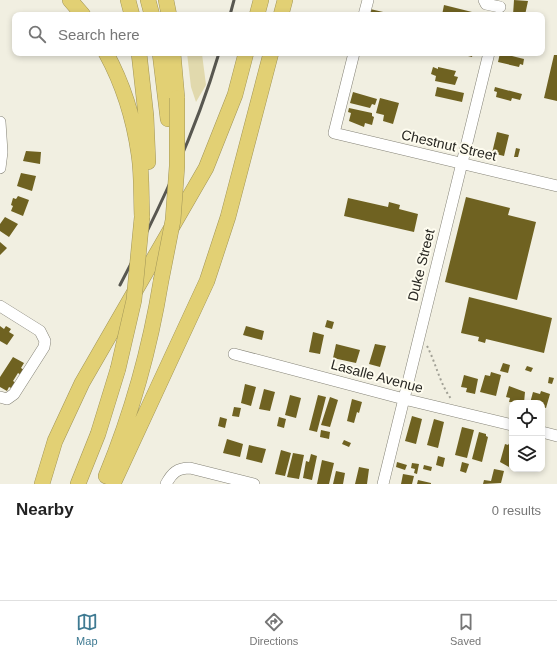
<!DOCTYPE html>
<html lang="en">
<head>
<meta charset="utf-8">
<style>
  :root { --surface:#fff; --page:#f6f6f6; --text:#222; --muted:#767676; --line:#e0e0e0; --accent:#3f7a92 }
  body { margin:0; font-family:Helvetica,sans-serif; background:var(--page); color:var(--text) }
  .controls { position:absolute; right:12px; bottom:12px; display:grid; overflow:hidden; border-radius:8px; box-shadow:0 2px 6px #0003 }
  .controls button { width:36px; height:36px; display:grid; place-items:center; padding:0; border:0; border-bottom:1px solid var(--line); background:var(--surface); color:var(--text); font:20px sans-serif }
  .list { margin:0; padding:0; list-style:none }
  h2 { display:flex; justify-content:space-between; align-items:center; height:52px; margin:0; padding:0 16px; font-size:17px }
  h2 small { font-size:13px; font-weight:400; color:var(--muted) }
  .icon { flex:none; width:22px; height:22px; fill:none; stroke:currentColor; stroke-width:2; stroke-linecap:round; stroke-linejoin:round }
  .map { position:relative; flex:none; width:557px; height:484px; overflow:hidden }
  .search { position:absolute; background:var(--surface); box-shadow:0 2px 6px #0003; left:12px; right:12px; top:12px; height:44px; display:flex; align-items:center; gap:10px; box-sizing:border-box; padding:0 14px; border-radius:8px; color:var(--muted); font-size:15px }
  .sheet { height:116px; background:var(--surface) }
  nav { display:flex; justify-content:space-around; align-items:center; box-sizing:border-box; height:56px; border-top:1px solid var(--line); background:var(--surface); font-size:11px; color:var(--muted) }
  nav a { display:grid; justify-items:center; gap:2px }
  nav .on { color:var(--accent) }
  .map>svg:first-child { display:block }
  .green { fill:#e1d9ad }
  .building { fill:#6f6221 }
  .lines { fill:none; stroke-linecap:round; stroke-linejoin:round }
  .minor-casing { stroke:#858377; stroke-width:12 }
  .highway-casing { stroke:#a19557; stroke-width:16 }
  .path { stroke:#a1a095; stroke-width:2; stroke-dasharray:2 3; stroke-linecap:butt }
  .minor { stroke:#fff; stroke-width:11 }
  .highway { stroke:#e2d074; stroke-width:15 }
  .rail { stroke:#585750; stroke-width:3 }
  .highway-bridge-casing { stroke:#a19557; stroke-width:16; stroke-linecap:butt }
  .highway-bridge { stroke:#e2d074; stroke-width:15 }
  .labels { text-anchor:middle; stroke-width:4; stroke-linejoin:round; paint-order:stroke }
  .street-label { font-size:14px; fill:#282722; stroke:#fefcef }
</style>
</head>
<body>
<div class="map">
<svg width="557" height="484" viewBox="0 0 557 484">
  <rect width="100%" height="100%" fill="#f1efe1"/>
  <path class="green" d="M187,53H204L202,54L206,85L196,102L191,87Z"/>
  <path class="building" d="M514,0L528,1L525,15H513Z
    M444,5L476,13L475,15H442Z
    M370,9L392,14V15H369Z
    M456,53H473L472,57Z
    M500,53L524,59L523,65L520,64L519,67L498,62Z
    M554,55H557V101L544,98Z
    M433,67L438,69V67L456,71L454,76L458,77L455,85L435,81L436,76L431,74Z
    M437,87L464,93L462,102L435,96Z
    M495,87L522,94L520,100L512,98L511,101L496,97L497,92L494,91Z
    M353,92L377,99L375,105L372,104L370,108L350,103Z
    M380,98L399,103L393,124L383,121L384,115L376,113Z
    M349,108L372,113V116L374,117L372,125L365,123L364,127L349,121L351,113L348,112Z
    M497,132L509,135L504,156L492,153Z
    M516,148L520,149L518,157H514Z
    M26,151L41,152L40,164L23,161Z
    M21,173L36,176L32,191L17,186Z
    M18,196L29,200L23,216L11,211L13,206L11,205L13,198L16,199Z
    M466,197L510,208L508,215L536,222L517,300L445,282Z
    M348,198L388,207L389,202L400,205L399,209L418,214L414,232L344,216Z
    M5,217L18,224L9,237L0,231V224Z
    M0,242L7,248L0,255Z
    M469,297L552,318L544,353L486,339L485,343L478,341L479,337L461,333Z
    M327,320L334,322L332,329L325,327Z
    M0,326L4,329L6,326L11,329L9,332L14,335L7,345L0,341Z
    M246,326L264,331L262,340L243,335Z
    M313,332L324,335L320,354L309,352Z
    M336,344L360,350L356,363L333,358Z
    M375,344L386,346L380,367L369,364Z
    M13,357L24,363L21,368L24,370L21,375L18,373L13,381L16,383L13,389L9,387L7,391L0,387V377Z
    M503,363L510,365L508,373L500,371Z
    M527,366L533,368L531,372L525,370Z
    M491,372L501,375L496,396L480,392L485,375L490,376Z
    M464,375L478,379L475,394L466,392L467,388L461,387Z
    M549,377L554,378L552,384L548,383Z
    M245,384L256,387L251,406L241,403Z
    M509,386L525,392L524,403L509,402L510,398L506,397Z
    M264,389L275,392L270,411L259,409Z
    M541,391L550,394L546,408L542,407V403H530L533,392L540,394Z
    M290,395L301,398L296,418L285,415Z
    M318,395L326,397L317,432L309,430Z
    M330,397L338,400L330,427L321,425Z
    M352,399L362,402L359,413L357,412L354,423L347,421Z
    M234,407L241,408L239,417L232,416Z
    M412,416L422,419L416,444L405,441Z
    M220,417L227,419L225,428L218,426Z
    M279,417L286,419L284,428L277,426Z
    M434,419L444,422L438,448L427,445Z
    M462,427L474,430L467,458L455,455Z
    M321,430L330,432L329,439L320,437Z
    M479,432L486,434V436L488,437L482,462L472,459Z
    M227,439L243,444L240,457L223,453Z
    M344,440L351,443L349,447L342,444Z
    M510,442H512V465L509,464V467L500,462L505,444L508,445Z
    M249,445L266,449L262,463L246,459Z
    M281,450L291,453L285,476L275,474Z
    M293,453L304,455L299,479L287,477Z
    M311,454L317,456L312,480L303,478L306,461L309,462Z
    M438,456L445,458L443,467L436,465Z
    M322,460L334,463L329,484H317Z
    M397,462L407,465L405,470L396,467Z
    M462,462L469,464L466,473L460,471Z
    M412,463L419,464L417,474L414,473L415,469L411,468Z
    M424,465L432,467L431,471L423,469Z
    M359,467L369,469L367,484H355Z
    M494,469L504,471L501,483L483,484L484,480L491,481Z
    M336,471L345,473L343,484H333Z
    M403,474L414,476L412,484H401Z
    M418,480L431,483V484H417Z"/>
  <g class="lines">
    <defs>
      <path id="minor" d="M484,0L486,4L500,7
        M364,15L368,0
        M354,53L334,133L557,186
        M0,122L2,152L0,168
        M0,306L40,331L45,341L44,347L14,394L7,399L0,397
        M234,354L404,399L512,425
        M542,432L557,436
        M166,484C172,473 177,468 190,468L254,484
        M383,484L489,53"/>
      <path id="highway" d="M70,0L83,15
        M128,0L132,15
        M148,0L152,15
        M166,0L169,15
        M257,15L261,0
        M281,15L285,0
        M106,53C123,84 134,120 139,155C142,175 141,196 142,217
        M139,53L146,116L148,162
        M160,53L168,119
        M173,53L177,98
        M106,476C132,413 150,348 161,281
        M42,484L55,441L82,383L206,168L235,95L246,53
        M78,484L98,434L118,369
        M113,484L207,281L228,217L271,53"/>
    </defs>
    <use href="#minor" class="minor-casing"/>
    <use href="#highway" class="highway-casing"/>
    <path class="path" d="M427,346C436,363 440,385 452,400"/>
    <use href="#minor" class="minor"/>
    <use href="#highway" class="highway"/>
    <path class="rail" d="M230,15L234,0
      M120,285C159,210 195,134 219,53"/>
    <defs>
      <path id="highway-bridge" d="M161,281L173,220L177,166V98
        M118,369L134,300L142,217"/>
    </defs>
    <use href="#highway-bridge" class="highway-bridge-casing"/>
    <use href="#highway-bridge" class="highway-bridge"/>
  </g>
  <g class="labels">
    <g class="street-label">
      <text transform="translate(449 145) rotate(13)" y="5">Chestnut Street</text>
      <text transform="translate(421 265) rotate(-76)" y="5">Duke Street</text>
      <text transform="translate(377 376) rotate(15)" y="5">Lasalle Avenue</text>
    </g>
  </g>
</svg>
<div class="controls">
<button><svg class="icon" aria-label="locate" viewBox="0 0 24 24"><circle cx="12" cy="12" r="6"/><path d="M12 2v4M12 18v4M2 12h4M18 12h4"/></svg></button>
<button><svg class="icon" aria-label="layers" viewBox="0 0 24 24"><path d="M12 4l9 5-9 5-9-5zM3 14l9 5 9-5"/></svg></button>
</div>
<div class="search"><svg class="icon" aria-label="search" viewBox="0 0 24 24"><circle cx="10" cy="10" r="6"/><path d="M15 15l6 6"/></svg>Search here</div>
</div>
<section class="sheet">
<h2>Nearby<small>0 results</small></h2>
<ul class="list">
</ul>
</section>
<nav>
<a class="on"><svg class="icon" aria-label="map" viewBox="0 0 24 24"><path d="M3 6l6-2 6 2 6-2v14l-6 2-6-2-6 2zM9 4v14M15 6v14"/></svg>Map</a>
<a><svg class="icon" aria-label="directions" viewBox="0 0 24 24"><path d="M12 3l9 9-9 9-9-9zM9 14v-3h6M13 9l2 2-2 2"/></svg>Directions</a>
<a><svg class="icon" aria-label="saved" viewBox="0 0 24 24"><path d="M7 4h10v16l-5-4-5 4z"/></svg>Saved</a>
</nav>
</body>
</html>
